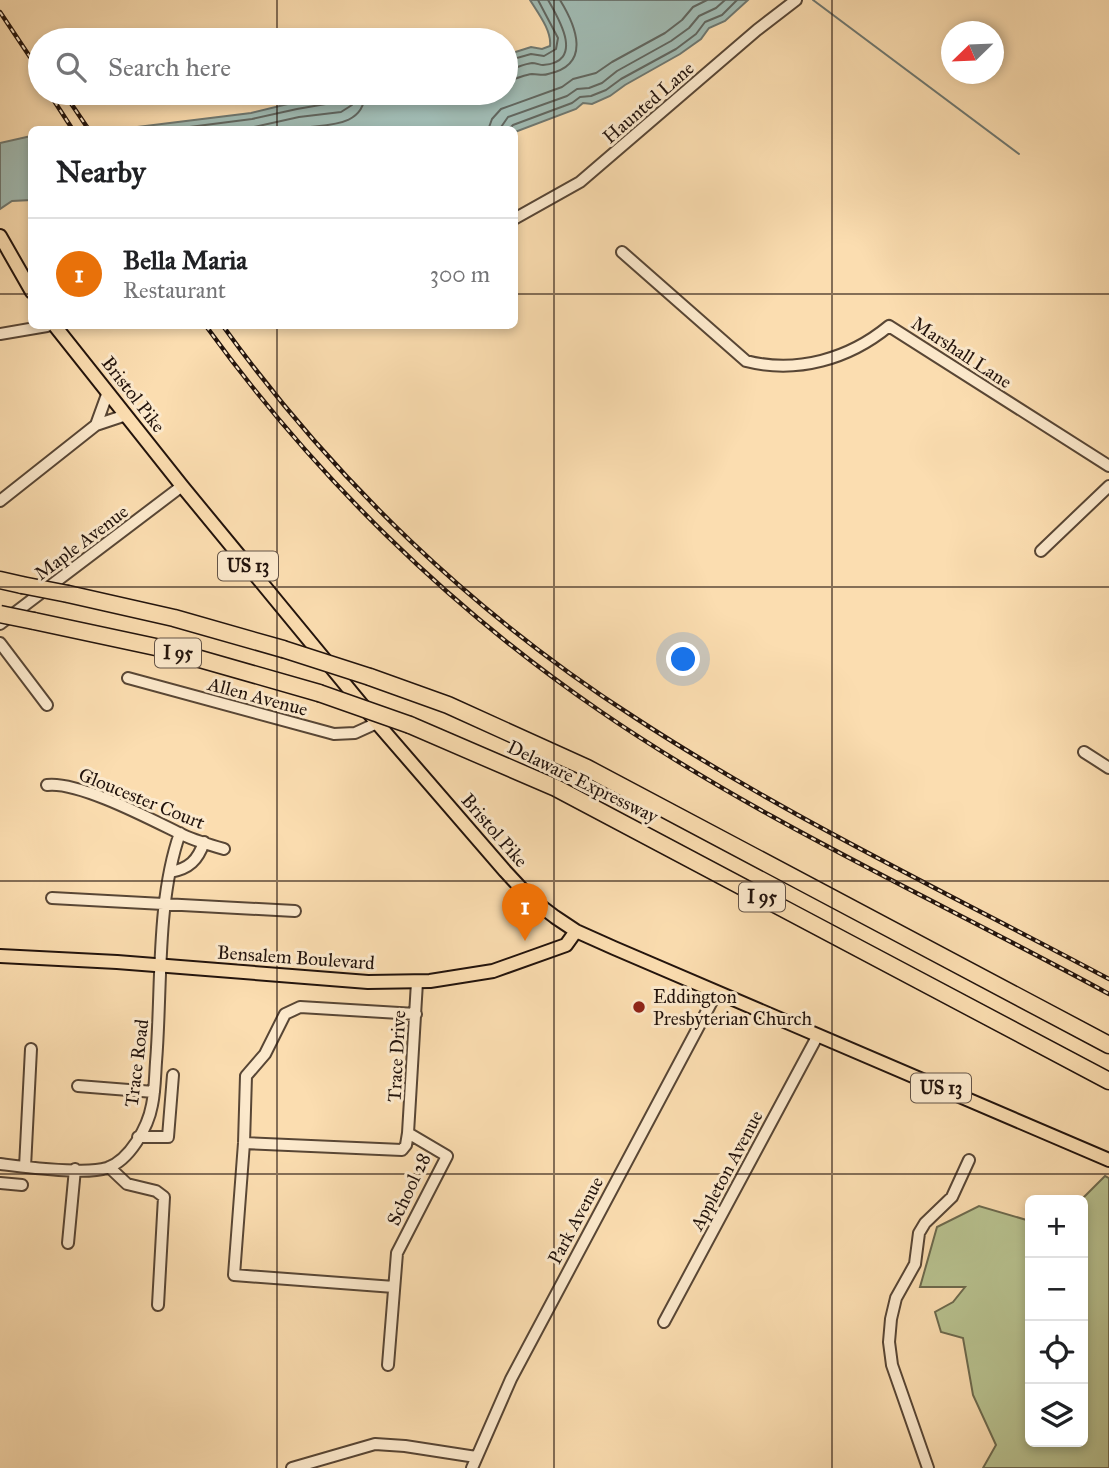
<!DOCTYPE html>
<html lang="en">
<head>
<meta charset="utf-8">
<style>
  :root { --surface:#fff; --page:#f2f2f2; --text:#202124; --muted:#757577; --line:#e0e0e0; --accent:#b45309 }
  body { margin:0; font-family:"IM FELL Great Primer",serif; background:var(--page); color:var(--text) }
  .controls { position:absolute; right:21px; bottom:21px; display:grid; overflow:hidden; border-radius:10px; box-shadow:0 4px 10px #0003 }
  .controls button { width:63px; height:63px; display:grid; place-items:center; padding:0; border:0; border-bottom:2px solid var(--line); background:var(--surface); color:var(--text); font:35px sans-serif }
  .compass { position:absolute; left:941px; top:21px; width:63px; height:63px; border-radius:50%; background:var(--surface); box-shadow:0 4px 10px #0003; rotate:247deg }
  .you { position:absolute; left:684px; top:660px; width:24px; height:24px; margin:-18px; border:5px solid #fff; border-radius:50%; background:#1a73e8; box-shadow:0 0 0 10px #1a73e833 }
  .badge { display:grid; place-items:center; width:46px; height:46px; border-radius:50%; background:var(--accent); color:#fff; font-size:23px; font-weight:700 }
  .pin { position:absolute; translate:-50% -58px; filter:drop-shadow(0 2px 4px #0008) }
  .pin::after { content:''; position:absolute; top:37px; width:24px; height:21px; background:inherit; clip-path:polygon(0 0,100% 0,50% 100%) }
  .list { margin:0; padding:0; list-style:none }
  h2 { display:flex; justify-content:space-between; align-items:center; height:91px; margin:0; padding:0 28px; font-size:30px }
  h2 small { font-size:23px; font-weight:400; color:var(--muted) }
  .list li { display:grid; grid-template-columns:46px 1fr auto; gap:21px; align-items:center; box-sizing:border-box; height:112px; padding:0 28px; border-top:2px solid var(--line) }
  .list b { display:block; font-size:26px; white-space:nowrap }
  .list p { margin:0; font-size:23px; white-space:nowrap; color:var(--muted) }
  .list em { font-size:23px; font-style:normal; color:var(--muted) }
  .icon { flex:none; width:38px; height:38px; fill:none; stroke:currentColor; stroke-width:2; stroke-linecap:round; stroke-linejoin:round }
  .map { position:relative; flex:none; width:1109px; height:1468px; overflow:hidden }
  .search { position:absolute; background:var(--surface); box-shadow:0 4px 10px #0003; left:28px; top:28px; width:490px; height:77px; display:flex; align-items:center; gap:18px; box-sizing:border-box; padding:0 24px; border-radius:38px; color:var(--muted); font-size:26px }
  .panel { position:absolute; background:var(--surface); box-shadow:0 4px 10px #0003; left:28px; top:126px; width:490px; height:203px; border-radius:10px }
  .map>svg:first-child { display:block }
  .green { fill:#b8c290; stroke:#6d6a4e; stroke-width:2 }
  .water { fill:#a0bab2; stroke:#6e7770; stroke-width:2 }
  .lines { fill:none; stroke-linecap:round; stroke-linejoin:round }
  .shore { stroke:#61665f; stroke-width:2 }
  .stream { stroke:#6e7770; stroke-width:2 }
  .minor-casing { stroke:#584635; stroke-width:14 }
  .major-casing { stroke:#22130c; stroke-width:16 }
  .highway-casing { stroke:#22130c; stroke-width:19 }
  .minor { stroke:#fce9cc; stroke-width:10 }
  .major { stroke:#fbddb0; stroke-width:12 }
  .highway { stroke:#fbddb0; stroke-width:16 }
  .rail-casing { stroke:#22130c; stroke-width:4.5 }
  .rail { stroke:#fce9cc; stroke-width:2; stroke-dasharray:5; stroke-linecap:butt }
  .highway-bridge-casing { stroke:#22130c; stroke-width:19; stroke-linecap:butt }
  .highway-bridge { stroke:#fbddb0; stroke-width:16 }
  .grid { fill:none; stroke:#22130c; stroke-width:2; stroke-opacity:0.55 }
  .poi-dot { fill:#8f2418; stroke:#fce9cc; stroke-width:2.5 }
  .labels { text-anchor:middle; stroke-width:6; stroke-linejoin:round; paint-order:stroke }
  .shield { fill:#fce9cc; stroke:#635346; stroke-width:2 }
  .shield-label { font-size:18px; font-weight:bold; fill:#22130c }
  .street-label { font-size:19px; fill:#22130c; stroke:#fce9cc }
  .poi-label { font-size:19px; fill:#22130c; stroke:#fce9cc; text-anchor:start }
</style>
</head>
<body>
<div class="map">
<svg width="1109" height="1468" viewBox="0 0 1109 1468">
  <rect width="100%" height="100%" fill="#fbddb0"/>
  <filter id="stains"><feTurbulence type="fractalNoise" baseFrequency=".00286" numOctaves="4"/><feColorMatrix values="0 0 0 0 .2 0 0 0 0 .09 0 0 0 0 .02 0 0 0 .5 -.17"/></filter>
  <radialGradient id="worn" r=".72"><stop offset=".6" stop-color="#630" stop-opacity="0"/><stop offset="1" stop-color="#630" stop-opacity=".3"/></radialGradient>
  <path class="green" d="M1105,1176L1109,1178V1468H983L996,1445L973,1395L963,1338L941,1332L935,1312L953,1302L965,1287H920L937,1227L979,1206L1030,1221V1442H1083L1081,1200Z"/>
  <path class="water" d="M530,0H748L725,21L709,28L701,39L680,54L625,85L610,96L592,104L583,103L576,109L515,132L514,130L121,129L251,113L296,102L354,93H506V55L531,47L542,49L550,46C552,31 538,13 530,0Z
    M31,136V200L12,201L0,209V143Z"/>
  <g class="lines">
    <path class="shore" d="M506,61L531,54L544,56L556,49L558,38L538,0
      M506,70C515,69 523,64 532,63C536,63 540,65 543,65C585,62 559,19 548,0
      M506,80C515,80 523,75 532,74C538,74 543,76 548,74C592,65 576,26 560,0
      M166,130L252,119L297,109L343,101L346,93
      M241,130L299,117L341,112L352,105L355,93
      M293,130C319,123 364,131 365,93
      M488,130L492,119L501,109L562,87L573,79L596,73L612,62L665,33L682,20L693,7L707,0
      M499,130L508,117L567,96L577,89L589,88L602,83L617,71L671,41L689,28L699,16L716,8L725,0
      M508,130L513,125L572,103L580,97L591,96L606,90L621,79L676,49L696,34L705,22L722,15L737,0"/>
    <path class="stream" d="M813,0L1019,154"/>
    <defs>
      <path id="minor" d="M514,219L580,182L757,30L796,0
        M622,252L746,361C797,374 849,359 889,326L1109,466
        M0,334L47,326
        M96,425L108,392
        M0,501L96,425L126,415
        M1041,551L1109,486
        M0,624L182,486
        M0,643L47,705
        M128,678L334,734L355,733L377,723
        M1084,752L1109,768
        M47,785C79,781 152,820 183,835C196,841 210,845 224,849
        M170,872C189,869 198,860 204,842
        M52,898L295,911
        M78,1086L154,1092
        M408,1133L417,982
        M138,1137H168L173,1075
        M244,1143L402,1150L406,1145L408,1133L447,1156L397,1253L388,1365
        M0,1164C25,1167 85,1175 107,1168C130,1160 148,1127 152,1105C155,1091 155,1076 156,1062C162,989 156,901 180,833
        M25,1167L31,1049
        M109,1167L127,1184L156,1191L164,1197L158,1305
        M0,1183L22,1185
        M68,1243L75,1169
        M394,1287L234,1275L244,1143L246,1076L265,1054L285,1014L300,1007L416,1014
        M664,1322L818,1035
        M292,1468L375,1444L405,1446L476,1457
        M472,1468L511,1379L717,992
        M928,1468L892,1365L889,1342L891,1319L896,1298L915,1264L919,1233L925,1223L952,1197L969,1160"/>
      <path id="major" d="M0,236L32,292
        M55,326L182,486L377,723L505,871L530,898L555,917L576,931L614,948L1109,1160
        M0,956L117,962L368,982L430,981L493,971L566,945L576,931"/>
      <path id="highway" d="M0,580L22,585
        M68,594L174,618L283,649
        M34,621L165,649L319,693
        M370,677L448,705L587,768L1109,1045
        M410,725L556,788L1109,1081"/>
    </defs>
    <use href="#minor" class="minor-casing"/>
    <use href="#major" class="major-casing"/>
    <use href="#highway" class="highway-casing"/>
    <use href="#minor" class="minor"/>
    <use href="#major" class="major"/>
    <use href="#highway" class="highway"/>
    <defs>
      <path id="rail" d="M0,12L40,72
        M49,93L73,130
        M64,93L89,130
        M206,326C314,475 448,607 600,711C760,821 939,901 1109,994
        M223,326C334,480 474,614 634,717C785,816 950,894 1109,979"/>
    </defs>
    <use href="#rail" class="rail-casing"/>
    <use href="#rail" class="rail"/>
    <defs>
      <path id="highway-bridge" d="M22,585L68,594
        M0,614L34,621
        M283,649L370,677
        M319,693L410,725"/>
    </defs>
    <use href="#highway-bridge" class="highway-bridge-casing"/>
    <use href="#highway-bridge" class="highway-bridge"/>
  </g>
  <path class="grid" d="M277,0V40M554,0V1468M832,0V1468M277,93V130M0,294H32M514,294H1109M277,326V1468M0,587H1109M0,881H1109M0,1174H1109"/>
  <circle class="poi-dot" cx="639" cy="1007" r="7"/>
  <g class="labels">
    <g class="shield">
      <rect x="218" y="551.5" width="60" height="29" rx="5"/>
      <rect x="155" y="638.5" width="46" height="29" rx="5"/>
      <rect x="739" y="882.5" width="46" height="29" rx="5"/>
      <rect x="911" y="1073.5" width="60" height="29" rx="5"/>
    </g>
    <g class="shield-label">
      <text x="248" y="572">US 13</text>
      <text x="178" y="659">I 95</text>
      <text x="762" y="903">I 95</text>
      <text x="941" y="1094">US 13</text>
    </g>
    <g class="street-label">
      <text transform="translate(648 102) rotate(-41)" y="7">Haunted Lane</text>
      <text transform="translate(962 352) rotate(33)" y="7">Marshall Lane</text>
      <text transform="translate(134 394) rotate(52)" y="7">Bristol Pike</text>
      <text transform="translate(81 542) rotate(-37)" y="7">Maple Avenue</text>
      <text transform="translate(258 696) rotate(15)" y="7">Allen Avenue</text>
      <text transform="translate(583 781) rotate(26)" y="7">Delaware Expressway</text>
      <text transform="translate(142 798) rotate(22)" y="7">Gloucester Court</text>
      <text transform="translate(495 830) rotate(49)" y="7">Bristol Pike</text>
      <text transform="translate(296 957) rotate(4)" y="7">Bensalem Boulevard</text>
      <text transform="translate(396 1056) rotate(-87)" y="7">Trace Drive</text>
      <text transform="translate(136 1063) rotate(-83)" y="7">Trace Road</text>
      <text transform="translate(726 1170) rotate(-62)" y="7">Appleton Avenue</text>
      <text transform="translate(408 1189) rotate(-65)" y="7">School 28</text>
      <text transform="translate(575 1220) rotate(-62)" y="7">Park Avenue</text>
    </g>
    <g class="poi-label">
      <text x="653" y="1003">Eddington<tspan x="653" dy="22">Presbyterian Church</tspan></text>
    </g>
  </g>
  <rect width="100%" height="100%" filter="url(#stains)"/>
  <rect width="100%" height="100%" fill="url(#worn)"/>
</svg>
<div class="controls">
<button>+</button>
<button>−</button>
<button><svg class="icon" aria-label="locate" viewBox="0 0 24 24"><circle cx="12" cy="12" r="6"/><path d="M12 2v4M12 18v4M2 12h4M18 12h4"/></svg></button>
<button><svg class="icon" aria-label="layers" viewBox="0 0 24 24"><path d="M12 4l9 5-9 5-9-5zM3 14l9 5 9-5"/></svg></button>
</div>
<svg class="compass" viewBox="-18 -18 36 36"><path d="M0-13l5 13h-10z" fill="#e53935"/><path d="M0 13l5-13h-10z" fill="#757577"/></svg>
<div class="you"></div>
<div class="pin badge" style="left:525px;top:941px;background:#e8710a">1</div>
<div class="search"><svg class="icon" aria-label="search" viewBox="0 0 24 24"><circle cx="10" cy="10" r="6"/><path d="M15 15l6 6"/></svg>Search here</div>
<section class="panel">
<h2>Nearby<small></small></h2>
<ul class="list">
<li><span class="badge" style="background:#e8710a">1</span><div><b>Bella Maria</b><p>Restaurant</p></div><em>300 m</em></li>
</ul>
</section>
</div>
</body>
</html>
